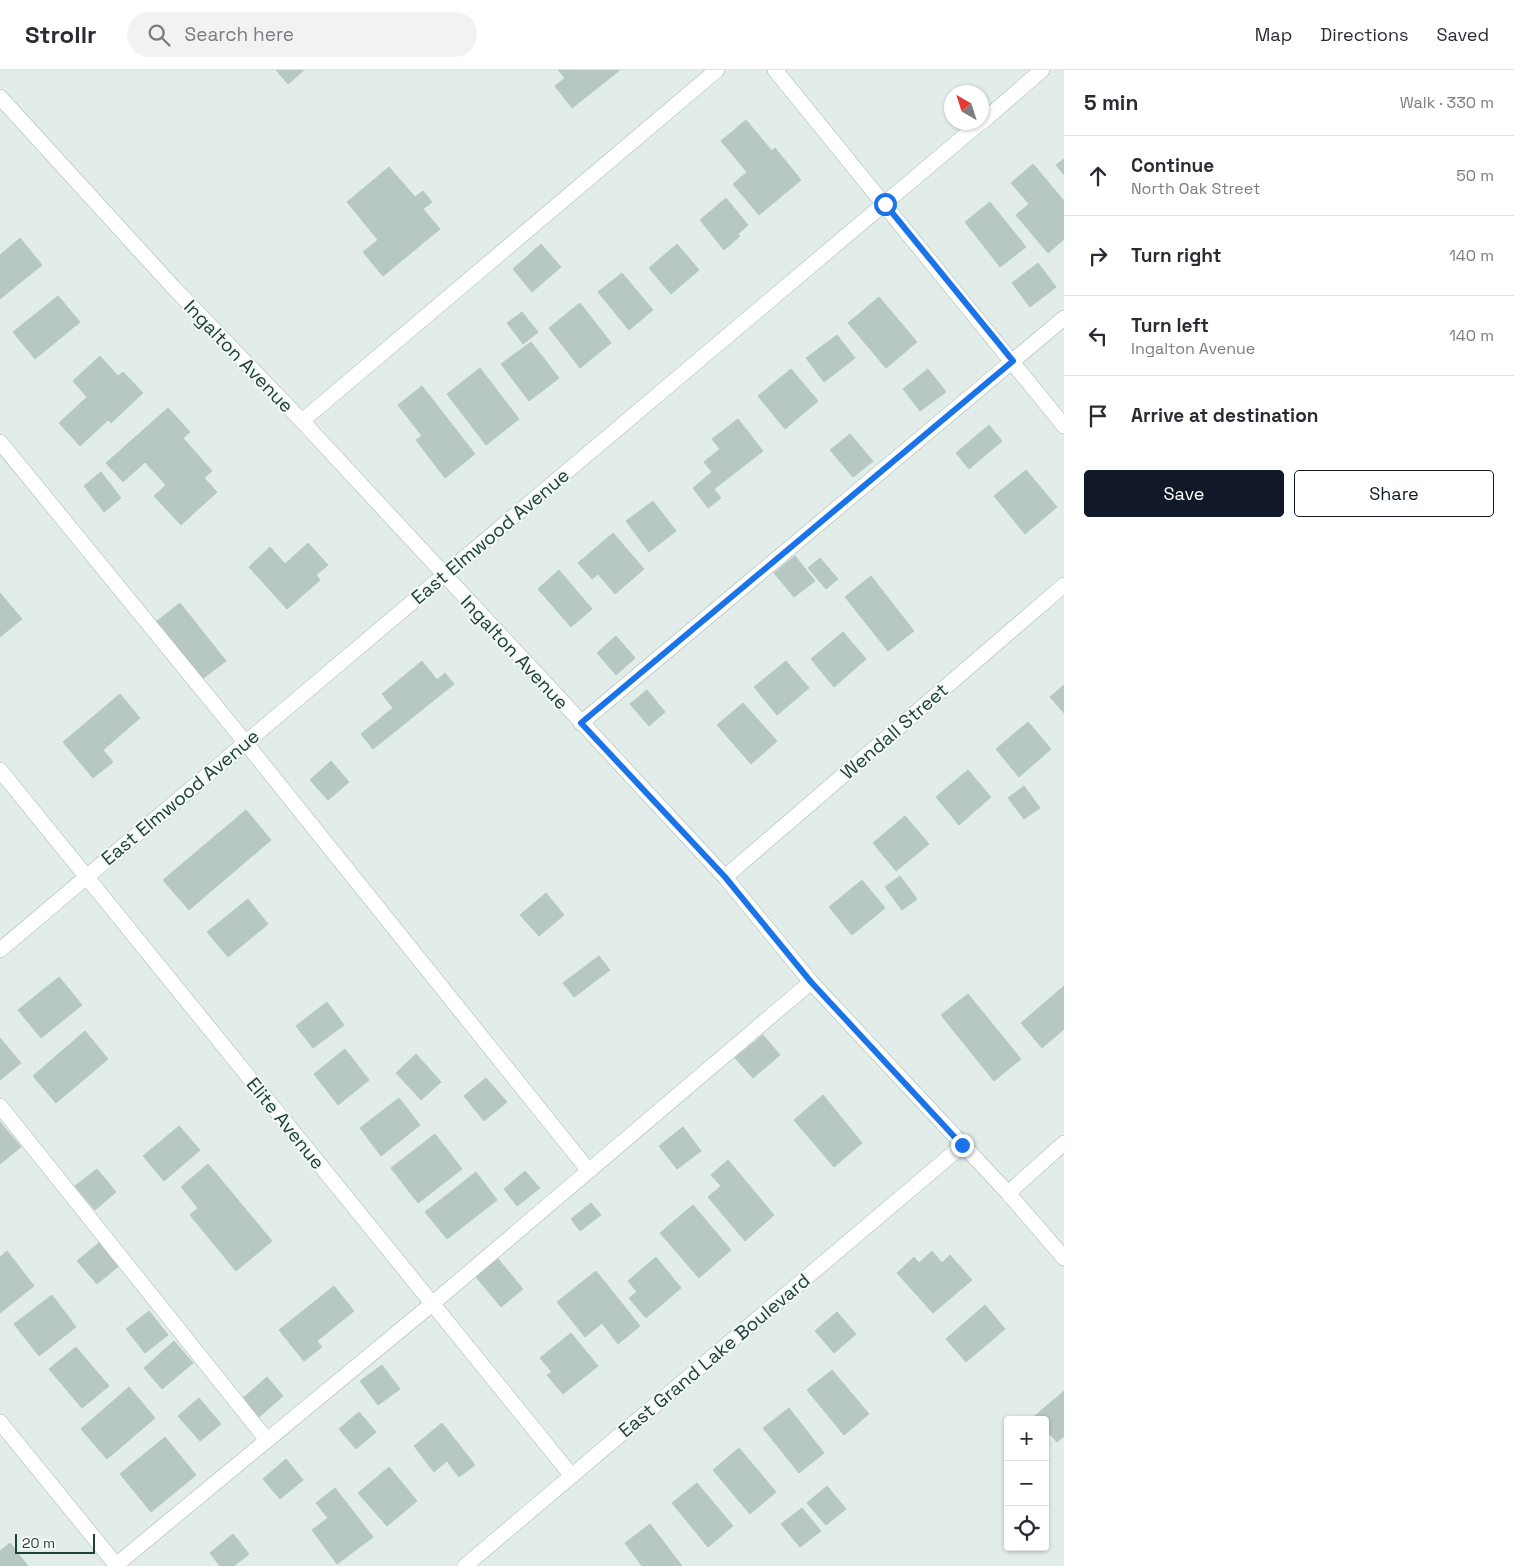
<!DOCTYPE html>
<html lang="en">
<head>
<meta charset="utf-8">
<style>
  :root { --surface:#fff; --page:#f2f2f3; --text:#2b2b33; --muted:#7c7c81; --line:#e1e1e2; --accent:#111827 }
  body { margin:0; font-family:"Space Grotesk",sans-serif; background:var(--page); color:var(--text) }
  .controls { position:absolute; right:15px; bottom:15px; display:grid; overflow:hidden; border-radius:5px; box-shadow:0 1px 4px #0004 }
  .controls button { width:45px; height:45px; display:grid; place-items:center; padding:0; border:0; border-bottom:1px solid var(--line); background:var(--surface); color:var(--text); font:25px sans-serif }
  .compass { position:absolute; left:944px; top:15px; width:45px; height:45px; border-radius:50%; background:var(--surface); box-shadow:0 1px 4px #0004; rotate:321deg }
  .scale { position:absolute; left:15px; bottom:12px; width:80px; box-sizing:border-box; padding-left:5px; border:2px solid #20403a; border-top:0; font-size:14px; line-height:18px; white-space:nowrap; color:#20403a; -webkit-text-stroke:4px #f3f9f6; paint-order:stroke }
  .stop { position:absolute; width:15px; height:15px; margin:-11px; border:4px solid #1a73e8; border-radius:50%; background:#fff }
  .stop.end { background:#1a73e8; border-color:#fff; box-shadow:0 1px 5px #0008 }
  .list { margin:0; padding:0; list-style:none }
  h2 { display:flex; justify-content:space-between; align-items:center; height:65px; margin:0; padding:0 20px; font-size:21px }
  h2 small { font-size:16px; font-weight:400; color:var(--muted) }
  .list li { display:grid; grid-template-columns:32px 1fr auto; gap:15px; align-items:center; box-sizing:border-box; height:80px; padding:0 20px; border-top:1px solid var(--line) }
  .list b { display:block; font-size:19px; white-space:nowrap }
  .list p { margin:0; font-size:16px; white-space:nowrap; color:var(--muted) }
  .list em { font-size:16px; font-style:normal; color:var(--muted) }
  .actions { display:flex; gap:10px; padding:15px 20px }
  .actions a { flex:1; padding:11px 0; border:1px solid var(--accent); border-radius:5px; text-align:center; font-size:18px; color:var(--accent) }
  .actions .main { background:var(--accent); color:#fff }
  .icon { flex:none; width:28px; height:28px; fill:none; stroke:currentColor; stroke-width:2; stroke-linecap:round; stroke-linejoin:round }
  .map { position:relative; flex:none; width:1064px; height:1496px; overflow:hidden }
  header { display:flex; align-items:center; gap:30px; box-sizing:border-box; height:70px; padding:0 25px; background:var(--surface); border-bottom:1px solid var(--line) }
  header strong { font-size:24px }
  nav { display:flex; gap:28px; margin-inline-start:auto; font-size:18px }
  .search { width:350px; height:45px; background:var(--page); display:flex; align-items:center; gap:12px; box-sizing:border-box; padding:0 18px; border-radius:28px; color:var(--muted); font-size:19px }
  main { display:flex }
  aside { flex:1; background:var(--surface) }
  .map>svg:first-child { display:block }
  .building { fill:#b7c8c2; stroke:#b3c8c1 }
  .lines { fill:none; stroke-linecap:round; stroke-linejoin:round }
  .minor-casing { stroke:#a4b6b1; stroke-width:16 }
  .minor { stroke:#fff; stroke-width:15 }
  .route { stroke:#1a73e8; stroke-width:6 }
  .labels { text-anchor:middle; stroke-width:4; stroke-linejoin:round; paint-order:stroke }
  .street-label { font-size:19px; fill:#20403a; stroke:#f3f9f6 }
</style>
</head>
<body>
<header>
<strong>Strollr</strong>
<div class="search"><svg class="icon" aria-label="search" viewBox="0 0 24 24"><circle cx="10" cy="10" r="6"/><path d="M15 15l6 6"/></svg>Search here</div>
<nav><a>Map</a><a>Directions</a><a>Saved</a></nav>
</header>
<main>
<div class="map">
<svg width="1064" height="1496" viewBox="0 0 1064 1496">
  <rect width="100%" height="100%" fill="#e2ede9"/>
  <path class="building" d="M276,0H304L288,14Z
    M558,0H620L572,38L555,16L565,8Z
    M746,50L772,81L775,78L801,110L759,145L733,114L747,102L721,71Z
    M1064,89V105L1056,95Z
    M1033,94L1064,131V169L1048,183L1016,145L1029,134L1011,113Z
    M389,97L415,127L423,121L432,132L423,139L440,159L383,206L363,182L378,170L347,132Z
    M726,128L748,155L738,164L740,166L724,180L700,150Z
    M990,132L1026,177L1000,197L965,152Z
    M20,168L42,195L0,229V185Z
    M541,174L561,197L532,222L513,199Z
    M677,174L699,200L671,224L649,198Z
    M1038,193L1056,217L1030,237L1012,213Z
    M622,203L653,240L629,260L598,222Z
    M58,226L80,252L35,289L13,262Z
    M879,227L917,272L886,298L848,253Z
    M580,233L611,273L580,298L549,258Z
    M522,242L538,262L523,274L507,253Z
    M837,265L855,288L824,312L806,288Z
    M531,272L559,308L529,331L501,294Z
    M100,286L118,306L123,302L143,323L111,353L108,350L80,376L59,353L87,327L73,311Z
    M480,298L519,349L486,375L447,324Z
    M791,299L818,331L785,359L758,326Z
    M928,299L946,322L920,341L903,319Z
    M422,316L475,384L445,408L416,370L422,366L398,335Z
    M168,338L190,362L183,368L212,401L204,408L217,422L181,455L154,426L166,415L145,392L123,412L106,393Z
    M738,349L763,381L714,419L721,428L708,438L693,418L712,402L704,392L720,379L712,369Z
    M989,355L1002,371L969,399L956,383Z
    M850,364L873,391L853,407L830,380Z
    M1026,400L1057,437L1025,464L994,426Z
    M101,402L121,428L104,442L84,416Z
    M653,431L676,461L649,482L626,451Z
    M613,463L644,499L615,524L598,504L592,509L578,493Z
    M308,473L328,495L316,505L320,510L287,539L249,497L270,477L285,494Z
    M795,486L815,511L794,527L774,503Z
    M820,488L838,509L826,519L808,498Z
    M559,500L592,539L571,557L538,519Z
    M871,506L914,561L888,581L845,527Z
    M0,523L22,549L0,567Z
    M180,533L226,591L197,613L152,555Z
    M843,562L866,589L834,617L811,589Z
    M616,566L635,588L616,605L597,583Z
    M422,591L437,610L445,603L454,614L373,679L361,664L393,638L382,624Z
    M786,591L809,618L777,645L754,617Z
    M1064,615V643L1050,627Z
    M647,620L665,642L649,656L630,634Z
    M120,624L140,648L103,680L113,692L93,708L63,672Z
    M743,633L777,671L751,694L717,655Z
    M1028,652L1051,679L1019,707L996,679Z
    M331,691L349,712L328,730L310,710Z
    M968,700L991,727L959,755L936,727Z
    M1024,716L1040,738L1024,749L1008,728Z
    M246,740L271,770L189,840L163,810Z
    M905,746L929,774L896,801L873,773Z
    M900,806L917,829L902,840L885,817Z
    M862,810L885,838L852,865L829,837Z
    M546,823L564,845L539,866L520,845Z
    M248,829L268,854L228,887L207,862Z
    M599,886L610,900L574,927L563,913Z
    M59,907L82,935L41,968L18,940Z
    M1064,916V959L1042,978L1021,953Z
    M968,924L1021,989L994,1011L941,945Z
    M327,932L344,955L313,978L296,956Z
    M85,961L108,989L56,1033L33,1006Z
    M763,965L780,985L753,1008L735,988Z
    M0,968L21,993L0,1010Z
    M345,979L369,1010L338,1035L314,1004Z
    M416,984L441,1012L421,1030L396,1003Z
    M486,1008L507,1032L484,1051L464,1026Z
    M823,1025L862,1073L834,1097L794,1050Z
    M399,1028L420,1055L381,1086L360,1058Z
    M0,1052L21,1077L0,1094Z
    M179,1056L200,1080L164,1111L143,1086Z
    M683,1057L701,1081L677,1099L659,1076Z
    M435,1064L462,1099L418,1133L391,1098Z
    M728,1090L774,1145L745,1171L708,1127L721,1116L711,1105Z
    M208,1094L272,1171L236,1201L190,1145L198,1138L181,1117Z
    M97,1099L116,1122L95,1140L75,1116Z
    M525,1101L540,1118L517,1136L504,1119Z
    M476,1102L497,1130L447,1169L425,1142Z
    M591,1133L601,1145L580,1161L571,1149Z
    M693,1135L731,1180L699,1208L660,1163Z
    M100,1172L120,1195L97,1214L77,1191Z
    M7,1181L34,1216L0,1243V1187Z
    M932,1181L942,1193L950,1185L972,1210L933,1243L897,1203L914,1187L919,1193Z
    M656,1187L681,1218L646,1248L629,1228L637,1222L628,1211Z
    M498,1189L523,1219L501,1237L476,1207Z
    M596,1201L640,1256L618,1274L602,1253L585,1267L557,1232Z
    M334,1216L354,1241L317,1271L322,1277L304,1291L279,1260Z
    M52,1225L76,1257L39,1286L14,1254Z
    M985,1235L1005,1259L966,1292L946,1269Z
    M149,1241L168,1265L145,1283L126,1259Z
    M837,1242L856,1264L834,1283L815,1261Z
    M571,1263L598,1296L563,1324L547,1305L552,1302L540,1288Z
    M174,1271L193,1293L162,1319L144,1298Z
    M76,1277L109,1316L82,1338L49,1299Z
    M382,1295L400,1319L378,1335L360,1311Z
    M832,1300L869,1344L844,1365L807,1320Z
    M267,1307L283,1326L259,1347L243,1328Z
    M129,1317L155,1348L107,1389L81,1359Z
    M1064,1321V1366L1057,1372L1050,1364L1045,1368V1350H1030Z
    M199,1328L221,1354L200,1371L178,1346Z
    M789,1338L824,1383L799,1403L763,1358Z
    M359,1342L376,1362L356,1379L339,1359Z
    M442,1353L475,1395L459,1407L447,1391L434,1402L414,1376Z
    M165,1367L196,1405L151,1442L120,1404Z
    M739,1378L776,1422L750,1444L713,1400Z
    M286,1389L303,1410L280,1429L263,1409Z
    M389,1397L417,1431L387,1456L358,1423Z
    M697,1413L733,1456L708,1477L672,1433Z
    M827,1416L846,1439L826,1455L807,1433Z
    M335,1418L373,1467L337,1494L312,1460L328,1448L316,1433Z
    M802,1438L821,1461L800,1477L781,1454Z
    M650,1454L682,1496H642L625,1473Z
    M233,1464L249,1484L234,1496H220L210,1483Z
    M10,1473L28,1496H0V1481Z"/>
  <g class="lines">
    <defs>
      <path id="minor" d="M775,0L1064,356
        M0,27L173,217L302,351L725,807L811,912L1008,1123L1064,1188
        M982,52L1042,0
        M302,351L717,0
        M0,372L245,672L589,1101
        M581,653L1064,248
        M0,700L572,1406
        M725,807L1064,515
        M0,880L981,52
        M0,1036L267,1370
        M1008,1123L1064,1073
        M0,1352L117,1496
        M116,1495L432,1234L811,912
        M465,1496L963,1075"/>
    </defs>
    <use href="#minor" class="minor-casing"/>
    <use href="#minor" class="minor"/>
  </g>
  <g class="lines">
    <path class="route" d="M885,134L1013,291L581,653L725,807L811,912L962,1075"/>
  </g>
  <g class="labels">
    <g class="street-label">
      <text transform="translate(239 286) rotate(46)" y="7">Ingalton Avenue</text>
      <text transform="translate(490 466) rotate(-40)" y="7">East Elmwood Avenue</text>
      <text transform="translate(515 582) rotate(47)" y="7">Ingalton Avenue</text>
      <text transform="translate(894 661) rotate(-41)" y="7">Wendall Street</text>
      <text transform="translate(180 727) rotate(-40)" y="7">East Elmwood Avenue</text>
      <text transform="translate(286 1053) rotate(51)" y="7">Elite Avenue</text>
      <text transform="translate(714 1285) rotate(-40)" y="7">East Grand Lake Boulevard</text>
    </g>
  </g>
</svg>
<div class="controls">
<button>+</button>
<button>−</button>
<button><svg class="icon" aria-label="locate" viewBox="0 0 24 24"><circle cx="12" cy="12" r="6"/><path d="M12 2v4M12 18v4M2 12h4M18 12h4"/></svg></button>
</div>
<svg class="compass" viewBox="-18 -18 36 36"><path d="M0-13l5 13h-10z" fill="#e53935"/><path d="M0 13l5-13h-10z" fill="#7c7c81"/></svg>
<div class="scale">20 m</div>
<div class="stop" style="left:885px;top:134px"></div>
<div class="stop end" style="left:962px;top:1075px"></div>
</div>
<aside>
<h2>5 min<small>Walk · 330 m</small></h2>
<ul class="list">
<li><svg class="icon" aria-label="ahead" viewBox="0 0 24 24"><path d="M12 20V5M6 11l6-6 6 6"/></svg><div><b>Continue</b><p>North Oak Street</p></div><em>50 m</em></li>
<li><svg class="icon" aria-label="right" viewBox="0 0 24 24"><path d="M7 20v-9h11M14 6l5 5-5 5"/></svg><div><b>Turn right</b></div><em>140 m</em></li>
<li><svg class="icon" aria-label="left" viewBox="0 0 24 24"><path d="M17 20v-9H6M10 6l-5 5 5 5"/></svg><div><b>Turn left</b><p>Ingalton Avenue</p></div><em>140 m</em></li>
<li><svg class="icon" aria-label="arrive" viewBox="0 0 24 24"><path d="M6 21V4h12l-3 4 3 4H6"/></svg><div><b>Arrive at destination</b></div></li>
</ul>
<div class="actions"><a class="main">Save</a><a>Share</a></div>
</aside>
</main>
</body>
</html>
